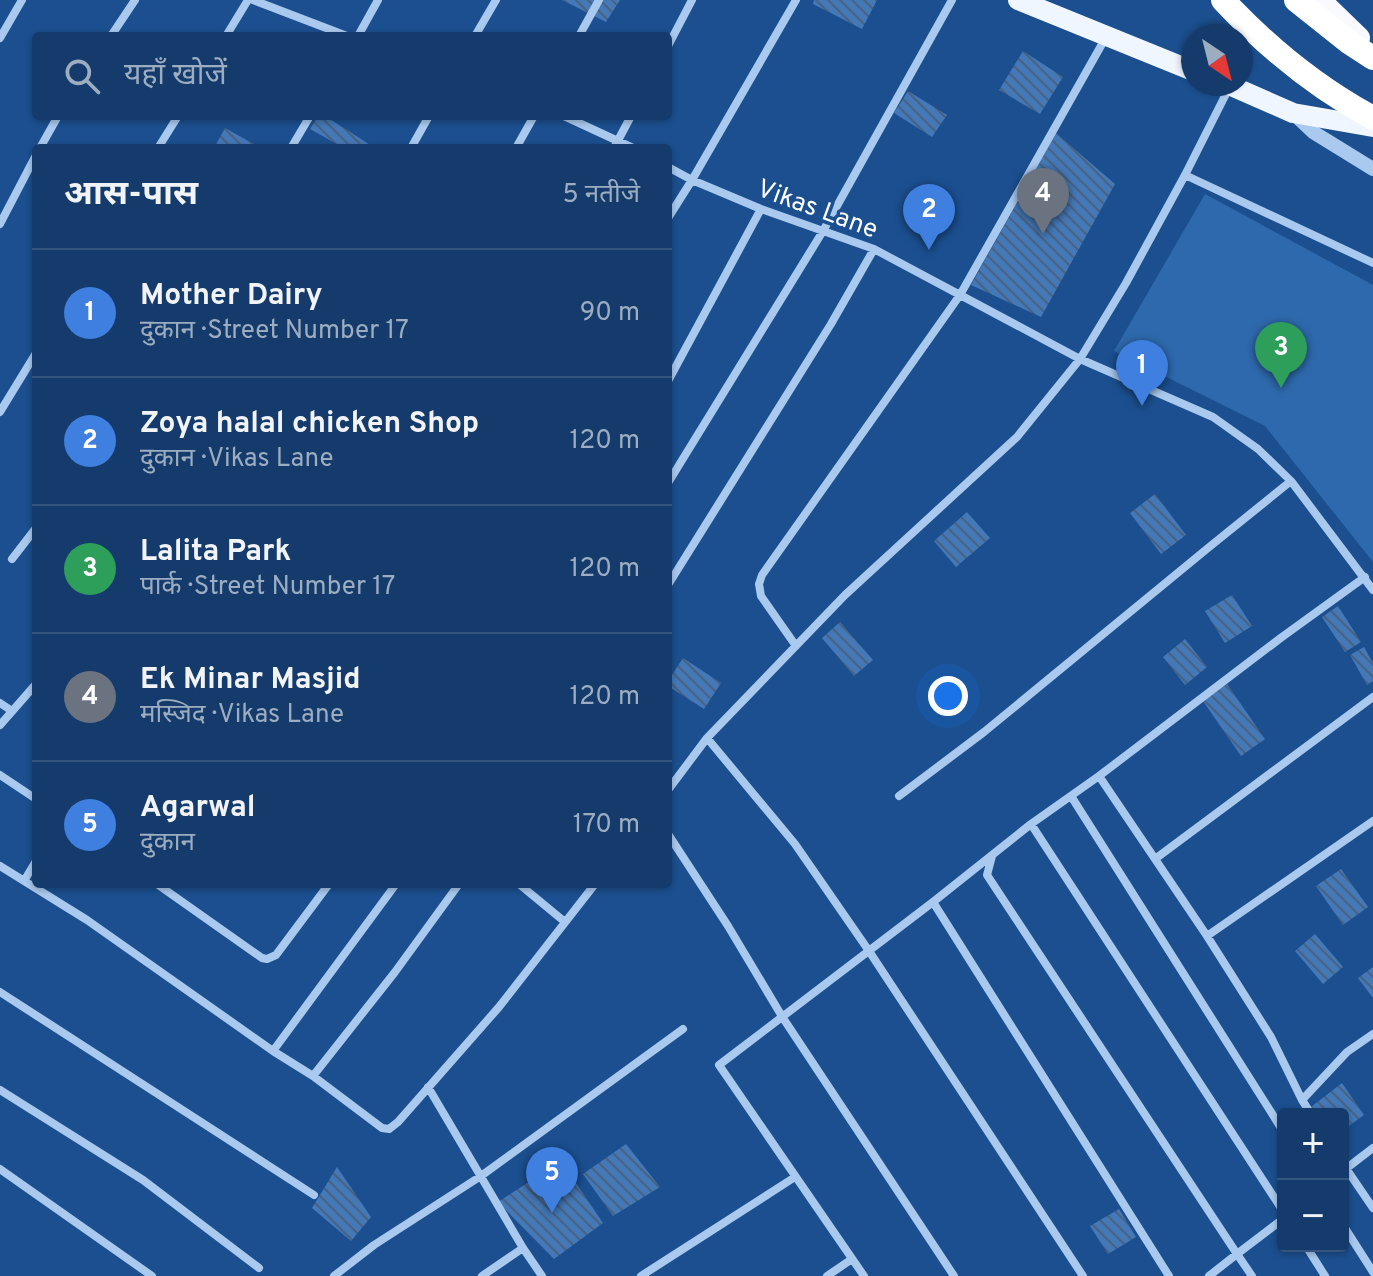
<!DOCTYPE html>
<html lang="hi">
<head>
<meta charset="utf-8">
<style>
  :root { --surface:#143b6b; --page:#214673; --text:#f1f3f6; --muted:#9dadc1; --line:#33557e; --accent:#ffd166 }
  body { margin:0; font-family:Overpass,"Noto Sans Devanagari",sans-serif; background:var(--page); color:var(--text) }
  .controls { position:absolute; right:24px; bottom:24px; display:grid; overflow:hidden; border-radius:8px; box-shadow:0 2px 6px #0004 }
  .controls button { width:72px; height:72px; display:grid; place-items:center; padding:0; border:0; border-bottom:2px solid var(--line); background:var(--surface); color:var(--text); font:40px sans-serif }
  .compass { position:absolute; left:1181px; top:24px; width:72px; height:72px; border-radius:50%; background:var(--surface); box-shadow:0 2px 6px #0004; rotate:145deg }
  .you { position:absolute; left:948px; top:696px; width:28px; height:28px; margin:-20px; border:6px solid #fff; border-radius:50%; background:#1a73e8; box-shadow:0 0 0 12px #1a73e833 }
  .badge { display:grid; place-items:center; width:52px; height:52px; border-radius:50%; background:var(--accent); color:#fff; font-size:26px; font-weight:700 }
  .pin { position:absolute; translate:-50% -66px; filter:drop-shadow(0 2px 4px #0008) }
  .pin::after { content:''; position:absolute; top:42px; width:28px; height:24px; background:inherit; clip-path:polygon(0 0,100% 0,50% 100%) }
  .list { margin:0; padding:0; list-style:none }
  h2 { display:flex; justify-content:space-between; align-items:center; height:104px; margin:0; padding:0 32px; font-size:34px }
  h2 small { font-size:26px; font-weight:400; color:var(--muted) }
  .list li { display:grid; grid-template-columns:52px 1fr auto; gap:24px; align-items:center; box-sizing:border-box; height:128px; padding:0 32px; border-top:2px solid var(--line) }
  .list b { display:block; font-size:30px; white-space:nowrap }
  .list p { margin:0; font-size:26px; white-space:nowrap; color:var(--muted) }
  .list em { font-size:26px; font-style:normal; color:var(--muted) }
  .icon { flex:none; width:44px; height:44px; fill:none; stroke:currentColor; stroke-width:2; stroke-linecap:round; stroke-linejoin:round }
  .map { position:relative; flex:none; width:1373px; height:1276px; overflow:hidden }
  .search { position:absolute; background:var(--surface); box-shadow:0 2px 6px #0004; left:32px; top:32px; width:640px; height:88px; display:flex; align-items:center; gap:20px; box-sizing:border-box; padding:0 28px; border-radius:8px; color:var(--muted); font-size:30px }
  .panel { position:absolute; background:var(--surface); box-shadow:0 2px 6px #0004; left:32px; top:144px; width:640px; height:744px; border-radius:8px }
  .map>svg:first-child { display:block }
  .park { fill:#2e69ad }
  .building { fill:url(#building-back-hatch) }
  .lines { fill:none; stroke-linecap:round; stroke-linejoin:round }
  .minor { stroke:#a9c9ee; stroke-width:8 }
  .tertiary { stroke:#a9c9ee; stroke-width:14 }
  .primary { stroke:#f0f6ff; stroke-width:20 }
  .trunk { stroke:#f8faff; stroke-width:22 }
  .motorway { stroke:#fff; stroke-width:24 }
  .labels { text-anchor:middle; stroke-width:7; stroke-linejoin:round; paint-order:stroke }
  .street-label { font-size:26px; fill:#fff; stroke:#1b4f8f }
</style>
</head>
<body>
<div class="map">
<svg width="1373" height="1276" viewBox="0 0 1373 1276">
  <defs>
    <pattern id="building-back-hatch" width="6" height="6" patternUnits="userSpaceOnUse" patternTransform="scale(2)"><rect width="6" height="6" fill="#4478b7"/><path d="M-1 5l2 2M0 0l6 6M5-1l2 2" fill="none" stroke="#486282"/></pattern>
  </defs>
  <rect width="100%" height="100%" fill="#1b4f8f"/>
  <path class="park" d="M1205,194L1373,285V562L1265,426L1114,351Z"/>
  <path class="building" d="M562,0H620L606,22Z
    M814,0H877L862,29L813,4Z
    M1023,51L1063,77L1040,114L999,90Z
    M908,91L947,115L932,137L894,113Z
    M318,116H325L375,148H344L310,129Z
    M225,128L261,148H214Z
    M1056,133L1115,184L1041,317L971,285Z
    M1155,494L1186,535L1161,554L1130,513Z
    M967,512L990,538L956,567L934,541Z
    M1232,595L1252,626L1225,643L1205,611Z
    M1338,606L1361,642L1345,652L1322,617Z
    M840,622L873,660L854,676L822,638Z
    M1185,639L1207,667L1185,685L1163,657Z
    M1364,647L1373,663V681L1367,685L1350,655Z
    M683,658L721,683L704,709L668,686V681Z
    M1227,684L1265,739L1241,756L1203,701Z
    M1341,869L1368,907L1343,925L1316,886Z
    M1315,934L1343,967L1323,984L1295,951Z
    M1373,967V998L1358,978Z
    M1342,1083L1364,1115L1343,1130V1114H1315L1311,1107Z
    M626,1144L660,1187L613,1216L583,1174Z
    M561,1161L603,1223L554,1259L498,1202Z
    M337,1167L371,1217L351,1241L312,1208Z
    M1119,1209L1136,1237L1108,1254L1090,1226Z"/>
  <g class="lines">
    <path class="minor" d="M253,0L347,36
      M111,36L135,0
      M226,36L248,0
      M358,36L378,0
      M475,36L496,0
      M579,36L599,0
      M0,38L22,0
      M668,46L692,0
      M564,116L633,148
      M40,148L58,116
      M158,148L178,116
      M291,148L310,116
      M411,148L429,116
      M516,148L534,116
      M614,148L631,116
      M668,167L692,180L761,209L874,249L1080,359L1213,417L1258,449L1291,481L1373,590
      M1185,175L1373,263
      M668,218L692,180L796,0
      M0,224L36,155
      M668,381L761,209
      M0,412L36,353
      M668,483L823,231L952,0
      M12,559L36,528
      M668,585L831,324L874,249
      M796,646L761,596L759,584L762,575L960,295L1106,37
      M0,703L12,711
      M0,725L36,684
      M707,738L795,844L869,951L1083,1276
      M0,775L36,799
      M1099,776L1207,936L1271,1037L1302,1100L1311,1114
      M668,790L707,738L845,595L1017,437L1080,359L1126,283L1185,175L1230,86
      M899,796L984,732L1208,548L1291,481
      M1071,796L1283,1131
      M1031,824L1283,1211
      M668,834L728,926L783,1018L954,1276
      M992,856L987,875L1237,1254L1283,1219
      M1155,859L1373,697
      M0,866L87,920L273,1051L313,1076L382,1128L389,1129L398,1122L499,1007L595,884
      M24,881L36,861
      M157,884L262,958L267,959L276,955L329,884
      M519,884L565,922
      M933,902L1169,1276
      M1207,936L1373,821
      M0,992L314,1195
      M273,1051L396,884
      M313,1076L395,972L459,884
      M428,1087L523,1248L542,1276
      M0,1090L143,1180L259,1268
      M1302,1100L1347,1052L1373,1034
      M1343,1164L1373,1208
      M0,1169L152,1276
      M1343,1171L1373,1148
      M1343,1225L1373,1272
      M1306,1246L1325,1276
      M334,1276L374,1245L481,1176L683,1029
      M482,1276L523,1248
      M641,1276L795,1177
      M827,1276L852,1259
      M864,1276L719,1065L933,902L1031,824L1099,776L1282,637L1365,577
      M1209,1276L1237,1254L1252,1276"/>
    <path class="tertiary" d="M1295,115L1313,132L1373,169"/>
    <path class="primary" d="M1018,0L1193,71
      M1227,84L1293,113L1373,127"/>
    <path class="trunk" d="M1320,0L1359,38"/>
    <path class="motorway" d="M1223,0C1267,47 1317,88 1373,118
      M1296,0L1350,43L1373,58"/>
  </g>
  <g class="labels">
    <g class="street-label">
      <text transform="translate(818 208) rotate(20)" y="9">Vikas Lane</text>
    </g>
  </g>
</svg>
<div class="controls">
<button>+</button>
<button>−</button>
</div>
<svg class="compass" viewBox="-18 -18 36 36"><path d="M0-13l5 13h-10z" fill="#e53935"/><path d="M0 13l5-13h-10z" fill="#9dadc1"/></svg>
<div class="you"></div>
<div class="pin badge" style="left:1142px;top:406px;background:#3f7fe0">1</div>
<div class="pin badge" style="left:929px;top:250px;background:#3f7fe0">2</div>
<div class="pin badge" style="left:1281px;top:388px;background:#2e9e5b">3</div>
<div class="pin badge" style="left:1043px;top:234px;background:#6b7280">4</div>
<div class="pin badge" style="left:552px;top:1213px;background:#3f7fe0">5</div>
<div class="search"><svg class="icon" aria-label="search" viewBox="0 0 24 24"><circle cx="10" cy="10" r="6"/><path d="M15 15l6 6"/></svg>यहाँ खोजें</div>
<section class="panel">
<h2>आस-पास<small>5 नतीजे</small></h2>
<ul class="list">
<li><span class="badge" style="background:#3f7fe0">1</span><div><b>Mother Dairy</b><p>दुकान · Street Number 17</p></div><em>90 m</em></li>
<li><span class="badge" style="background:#3f7fe0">2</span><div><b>Zoya halal chicken Shop</b><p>दुकान · Vikas Lane</p></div><em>120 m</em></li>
<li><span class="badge" style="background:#2e9e5b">3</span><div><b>Lalita Park</b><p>पार्क · Street Number 17</p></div><em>120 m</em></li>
<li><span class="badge" style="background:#6b7280">4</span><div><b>Ek Minar Masjid</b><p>मस्जिद · Vikas Lane</p></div><em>120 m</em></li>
<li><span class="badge" style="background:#3f7fe0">5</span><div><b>Agarwal</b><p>दुकान</p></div><em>170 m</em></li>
</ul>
</section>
</div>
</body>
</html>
